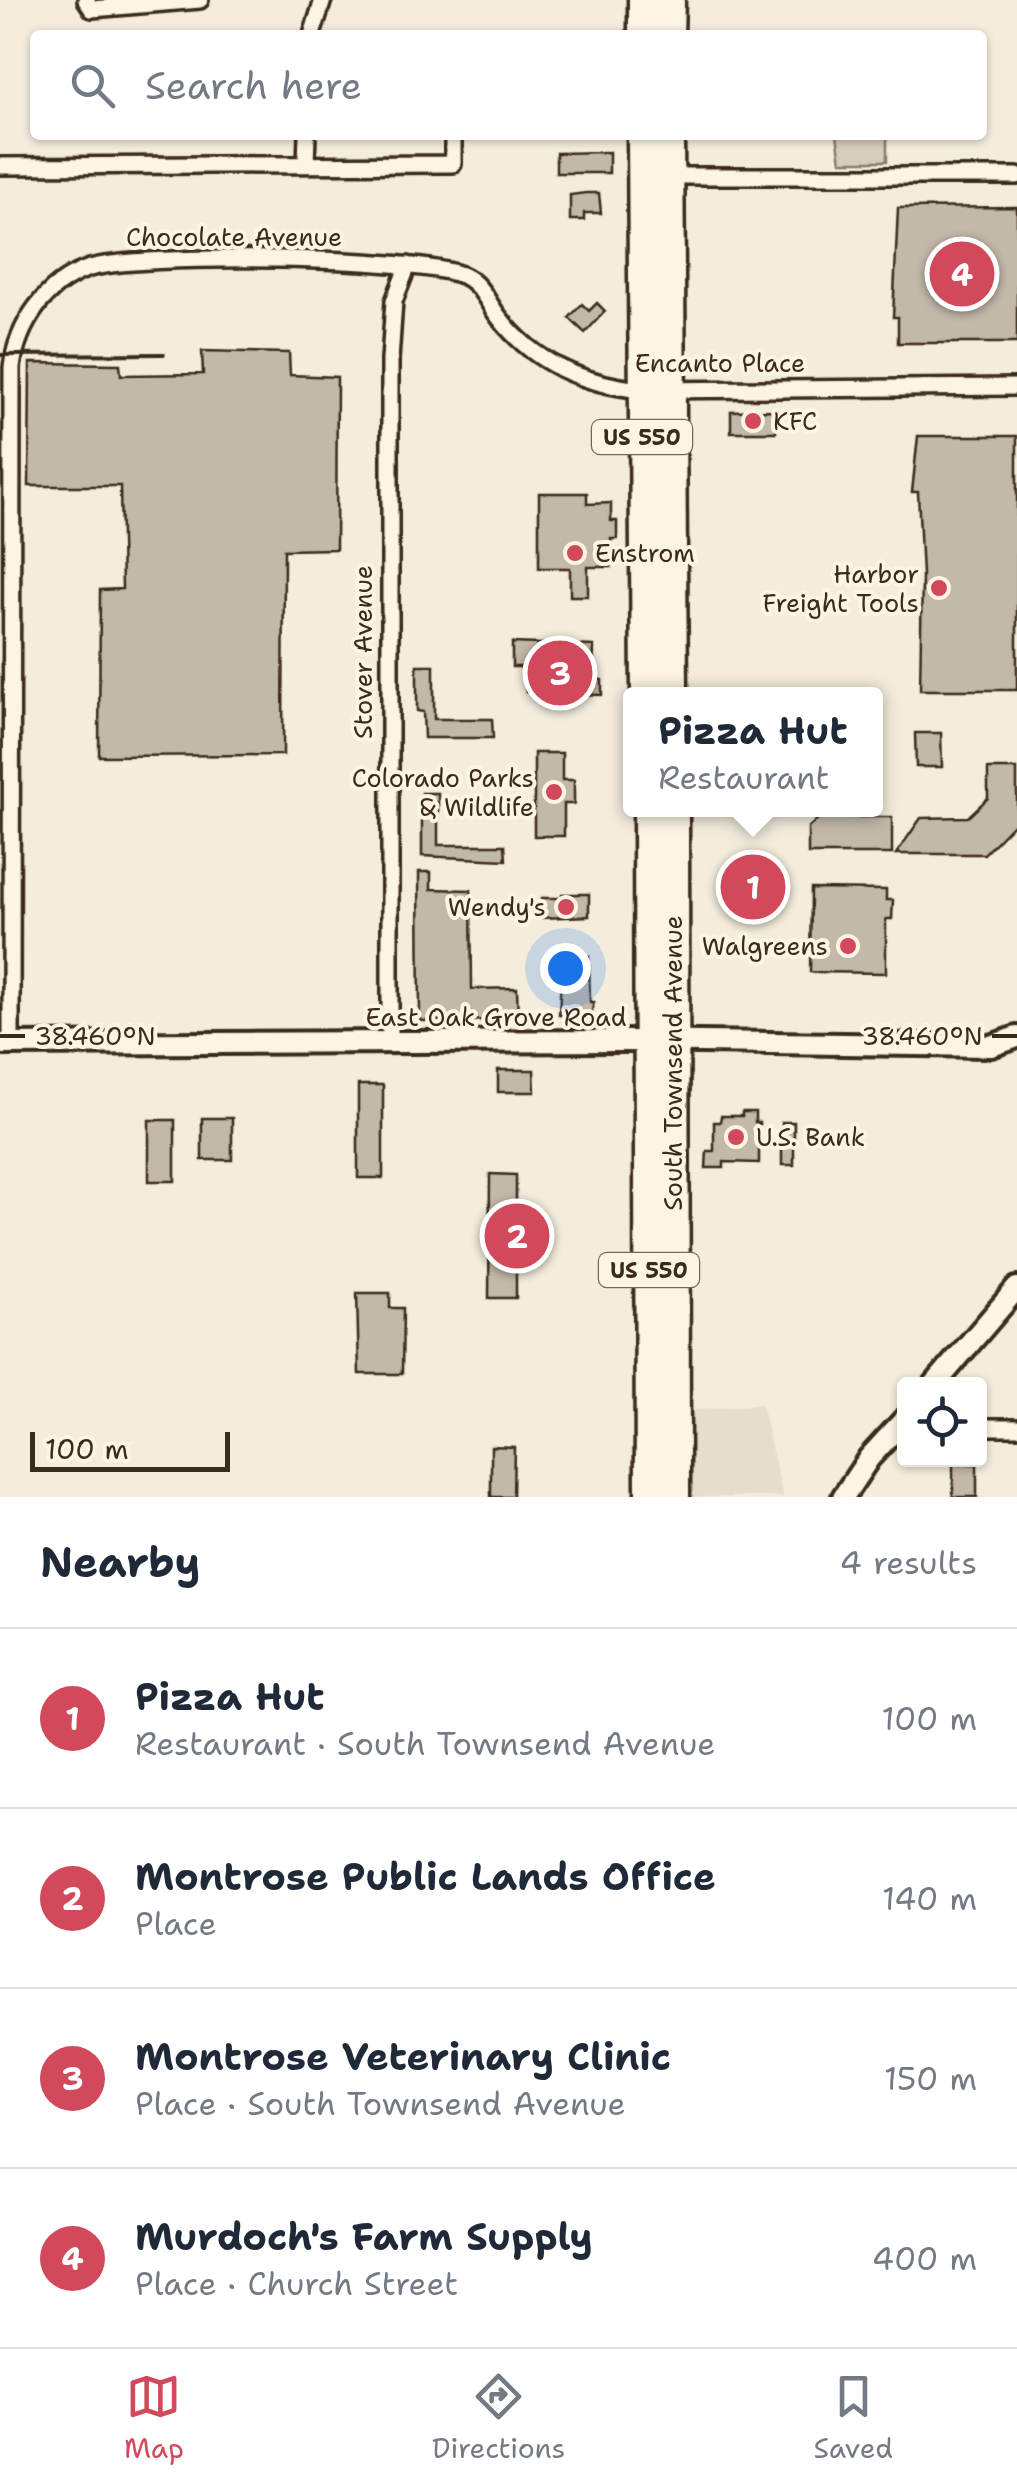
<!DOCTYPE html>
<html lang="en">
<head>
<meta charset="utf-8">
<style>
  :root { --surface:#fff; --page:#f2f2f3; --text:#1f2937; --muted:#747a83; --line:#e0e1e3; --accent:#d1495b }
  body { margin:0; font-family:"Shantell Sans",sans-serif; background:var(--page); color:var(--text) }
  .controls { position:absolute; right:30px; bottom:30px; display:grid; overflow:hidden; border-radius:10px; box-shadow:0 2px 8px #0004 }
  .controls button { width:90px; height:90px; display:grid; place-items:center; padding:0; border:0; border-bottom:2px solid var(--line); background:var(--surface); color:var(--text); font:50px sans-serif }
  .scale { position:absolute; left:30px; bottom:25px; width:200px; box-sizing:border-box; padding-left:10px; border:5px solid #3b2a1e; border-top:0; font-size:28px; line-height:35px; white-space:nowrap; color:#3b2a1e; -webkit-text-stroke:8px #fcf5e5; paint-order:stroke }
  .you { position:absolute; left:565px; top:968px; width:35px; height:35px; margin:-25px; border:8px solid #fff; border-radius:50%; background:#1a73e8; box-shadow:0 0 0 15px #1a73e833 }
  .badge { display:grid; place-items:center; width:65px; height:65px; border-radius:50%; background:var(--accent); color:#fff; font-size:32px; font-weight:700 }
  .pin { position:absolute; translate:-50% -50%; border:5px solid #fff; box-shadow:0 2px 10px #0006 }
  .popup { position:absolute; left:623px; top:687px; width:260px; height:130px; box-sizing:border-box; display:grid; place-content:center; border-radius:10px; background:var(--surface); filter:drop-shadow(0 2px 8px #0005); font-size:32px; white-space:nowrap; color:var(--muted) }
  .popup b { font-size:38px; color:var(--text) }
  .popup::after { content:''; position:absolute; left:50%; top:100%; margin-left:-20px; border:20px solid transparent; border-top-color:var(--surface) }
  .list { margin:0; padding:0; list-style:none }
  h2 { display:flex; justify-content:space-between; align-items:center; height:130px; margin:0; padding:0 40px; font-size:42px }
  h2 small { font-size:32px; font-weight:400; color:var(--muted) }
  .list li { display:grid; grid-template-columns:65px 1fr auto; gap:30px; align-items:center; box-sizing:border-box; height:180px; padding:0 40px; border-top:2px solid var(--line) }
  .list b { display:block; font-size:38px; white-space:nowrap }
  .list p { margin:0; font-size:32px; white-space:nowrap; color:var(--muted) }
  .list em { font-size:32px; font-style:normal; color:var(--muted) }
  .icon { flex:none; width:55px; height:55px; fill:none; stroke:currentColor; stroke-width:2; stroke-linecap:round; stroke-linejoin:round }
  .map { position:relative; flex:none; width:1017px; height:1497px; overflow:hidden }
  .search { position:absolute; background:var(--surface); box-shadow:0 2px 8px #0004; left:30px; right:30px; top:30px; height:110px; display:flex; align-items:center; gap:25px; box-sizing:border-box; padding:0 35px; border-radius:10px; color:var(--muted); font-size:38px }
  .sheet { height:850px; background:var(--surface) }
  nav { display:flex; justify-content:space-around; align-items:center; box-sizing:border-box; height:140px; border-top:2px solid var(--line); background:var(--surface); font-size:28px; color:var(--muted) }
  nav a { display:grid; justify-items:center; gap:5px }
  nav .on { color:var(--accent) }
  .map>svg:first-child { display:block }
  .built { fill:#e5ddce }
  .green { fill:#d6cdbd; stroke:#887c6e; stroke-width:2.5 }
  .building { fill:#c3b9aa; stroke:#3b2a1e; stroke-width:2.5 }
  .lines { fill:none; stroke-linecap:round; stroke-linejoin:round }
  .minor-casing { stroke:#3b2a1e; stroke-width:22 }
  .tertiary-casing { stroke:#3b2a1e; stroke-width:28 }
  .trunk-casing { stroke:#3b2a1e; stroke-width:35 }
  .minor { stroke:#fcf5e5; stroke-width:15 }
  .tertiary { stroke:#fcf5e5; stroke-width:20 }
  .trunk { stroke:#fcf5e5; stroke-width:28 }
  .rail { stroke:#3b2a1e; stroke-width:4 }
  .ticks { fill:none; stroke:#3b2a1e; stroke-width:4 }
  .poi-dot { fill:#d1495b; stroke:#fcf5e5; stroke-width:4 }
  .labels { text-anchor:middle; stroke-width:8; stroke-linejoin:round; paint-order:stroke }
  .shield { fill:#fcf5e5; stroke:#75675a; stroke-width:2.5 }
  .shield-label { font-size:22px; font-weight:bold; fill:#3b2a1e }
  .street-label { font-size:25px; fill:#3b2a1e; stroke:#fcf5e5 }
  .poi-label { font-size:25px; fill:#3b2a1e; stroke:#fcf5e5; text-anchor:end }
  .ticks-label { font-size:25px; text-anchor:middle; fill:#3b2a1e; stroke:#fcf5e5; stroke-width:8; stroke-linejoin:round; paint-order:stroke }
</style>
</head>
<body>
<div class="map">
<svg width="1017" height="1497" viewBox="0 0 1017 1497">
  <rect width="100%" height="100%" fill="#f4eddd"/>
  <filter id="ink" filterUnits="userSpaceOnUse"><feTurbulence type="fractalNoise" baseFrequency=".01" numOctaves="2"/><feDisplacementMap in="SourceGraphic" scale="20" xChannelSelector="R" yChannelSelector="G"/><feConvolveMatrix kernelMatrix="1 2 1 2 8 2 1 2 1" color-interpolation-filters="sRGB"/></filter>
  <g filter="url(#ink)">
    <path class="built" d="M761,1404L783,1497H687V1411Z"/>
    <path class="green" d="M837,135H887V161H841Z"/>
    <path class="building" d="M609,152V173H556V153Z
      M586,193H599L601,213H584V220H570V195Z
      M1017,207V343H898V317H893L898,208Z
      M597,303L605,311L585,333L569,318L582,304L589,311Z
      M202,351L289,353L290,375L337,377L336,549L284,550L283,755L99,756L100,590L122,589L120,486H29L30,363L120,364L121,375L203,374Z
      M776,410V432H731V411Z
      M918,436H1017V690H920L922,575L918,492H912Z
      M539,493H587V504L611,503V521H617V539H611V567H588V596H570V568H539Z
      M512,643L594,646L593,679L602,680V695L526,692V667H512Z
      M417,665H434V719H492L493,738H424L423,712L417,711Z
      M915,733H941L942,767H916Z
      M534,753H562V780H574V804H564V836H534Z
      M988,769H1017V820L984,854H896L921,818L968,817L988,798Z
      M422,793H438V845H505L506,860L422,856Z
      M820,817H892V854H808V828Z
      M419,872H431V889L471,890L472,989L517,988L518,1020L420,1021Z
      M732,875L775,876V898L731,899Z
      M811,889L886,890V900H893L892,919H886V973L810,972Z
      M562,894H589V916L542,918V898H562Z
      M562,956H589L590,1002H594L589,1022H563V1015H559Z
      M498,1070H534L535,1092H498Z
      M358,1085H383V1178H358Z
      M742,1112H755V1122H759V1163L724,1162V1168H706L707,1151H714V1122H720L721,1116H742Z
      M202,1118H232V1160H202Z
      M149,1120H175V1181H149Z
      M782,1122H794V1165H782Z
      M490,1174L516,1175V1224H545V1249L516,1248V1298H489Z
      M357,1293H390V1308H403L402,1374H359Z
      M491,1446L514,1447L513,1497H491Z
      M953,1464H977V1497H953Z"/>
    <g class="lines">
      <defs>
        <path id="minor" d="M86,0L92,9L200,0
          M312,35L323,0
          M306,164L307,135
          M0,166L453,164V135
          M669,176H1017
          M390,1042V360L394,301L408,265
          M11,1044L12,367C18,324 45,284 87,269C130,253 424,256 464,276C481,284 488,303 498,316C534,364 584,384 642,390L1017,387
          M980,1427H1017"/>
        <path id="tertiary" d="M0,1044L625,1041L991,1046L1017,1037
          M935,1384L1017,1288
          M843,1497L869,1458L904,1420"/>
        <path id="trunk" d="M643,35V0
          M669,35L670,0
          M642,135L646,694
          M669,135L673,694
          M648,810L650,1497
          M674,810L675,1497"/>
      </defs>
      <use href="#minor" class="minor-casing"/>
      <use href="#tertiary" class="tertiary-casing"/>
      <use href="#trunk" class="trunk-casing"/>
      <use href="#minor" class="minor"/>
      <use href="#tertiary" class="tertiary"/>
      <use href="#trunk" class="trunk"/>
      <path class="rail" d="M0,355L164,354"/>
    </g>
  </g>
  <path class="ticks" d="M0,1036H25M992,1036H1017"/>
  <g class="poi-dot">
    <circle cx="753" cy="421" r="10"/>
    <circle cx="575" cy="553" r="10"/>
    <circle cx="939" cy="588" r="10"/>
    <circle cx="554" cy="792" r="10"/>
    <circle cx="566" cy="907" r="10"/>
    <circle cx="848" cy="946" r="10"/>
    <circle cx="736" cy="1137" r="10"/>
  </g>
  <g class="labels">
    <g class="shield">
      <rect x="592" y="420" width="100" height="34" rx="8"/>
      <rect x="599" y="1253" width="100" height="34" rx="8"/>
    </g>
    <g class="shield-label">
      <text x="642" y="445">US 550</text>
      <text x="649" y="1278">US 550</text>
    </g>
    <g class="street-label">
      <text x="234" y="246">Chocolate Avenue</text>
      <text x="720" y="372">Encanto Place</text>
      <text transform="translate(363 652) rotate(-90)" y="9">Stover Avenue</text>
      <text x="496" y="1026">East Oak Grove Road</text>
      <text transform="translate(673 1063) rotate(-90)" y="9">South Townsend Avenue</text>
    </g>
    <g class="poi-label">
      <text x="773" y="430" text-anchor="start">KFC</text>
      <text x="595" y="562" text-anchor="start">Enstrom</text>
      <text x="919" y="583">Harbor<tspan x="919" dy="29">Freight Tools</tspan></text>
      <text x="534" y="787">Colorado Parks<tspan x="534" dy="29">&amp; Wildlife</tspan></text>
      <text x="546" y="916">Wendy's</text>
      <text x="828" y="955">Walgreens</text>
      <text x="756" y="1146" text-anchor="start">U.S. Bank</text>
    </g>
  </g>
  <g class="ticks-label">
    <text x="95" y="1045">38.460°N</text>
    <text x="922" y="1045">38.460°N</text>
  </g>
</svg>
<div class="controls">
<button><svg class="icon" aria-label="locate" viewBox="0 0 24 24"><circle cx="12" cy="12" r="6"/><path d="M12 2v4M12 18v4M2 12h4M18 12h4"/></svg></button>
</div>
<div class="scale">100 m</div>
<div class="you"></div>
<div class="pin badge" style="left:753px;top:887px">1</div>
<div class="popup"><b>Pizza Hut</b>Restaurant</div>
<div class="pin badge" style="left:517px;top:1236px">2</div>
<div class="pin badge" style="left:560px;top:673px">3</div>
<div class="pin badge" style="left:962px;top:274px">4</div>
<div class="search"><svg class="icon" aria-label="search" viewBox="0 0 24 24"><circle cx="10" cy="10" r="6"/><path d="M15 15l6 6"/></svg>Search here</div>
</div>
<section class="sheet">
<h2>Nearby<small>4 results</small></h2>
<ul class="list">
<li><span class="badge">1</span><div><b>Pizza Hut</b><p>Restaurant · South Townsend Avenue</p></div><em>100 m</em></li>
<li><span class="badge">2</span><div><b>Montrose Public Lands Office</b><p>Place</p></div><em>140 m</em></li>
<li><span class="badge">3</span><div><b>Montrose Veterinary Clinic</b><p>Place · South Townsend Avenue</p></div><em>150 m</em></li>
<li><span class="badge">4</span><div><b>Murdoch's Farm Supply</b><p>Place · Church Street</p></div><em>400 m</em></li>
</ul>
</section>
<nav>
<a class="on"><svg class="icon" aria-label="map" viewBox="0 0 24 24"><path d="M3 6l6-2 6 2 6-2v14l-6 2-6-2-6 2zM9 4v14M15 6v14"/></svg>Map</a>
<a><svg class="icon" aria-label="directions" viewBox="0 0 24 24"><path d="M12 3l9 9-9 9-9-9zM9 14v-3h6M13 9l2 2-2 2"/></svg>Directions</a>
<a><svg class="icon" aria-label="saved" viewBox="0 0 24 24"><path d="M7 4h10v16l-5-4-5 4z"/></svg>Saved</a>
</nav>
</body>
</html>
